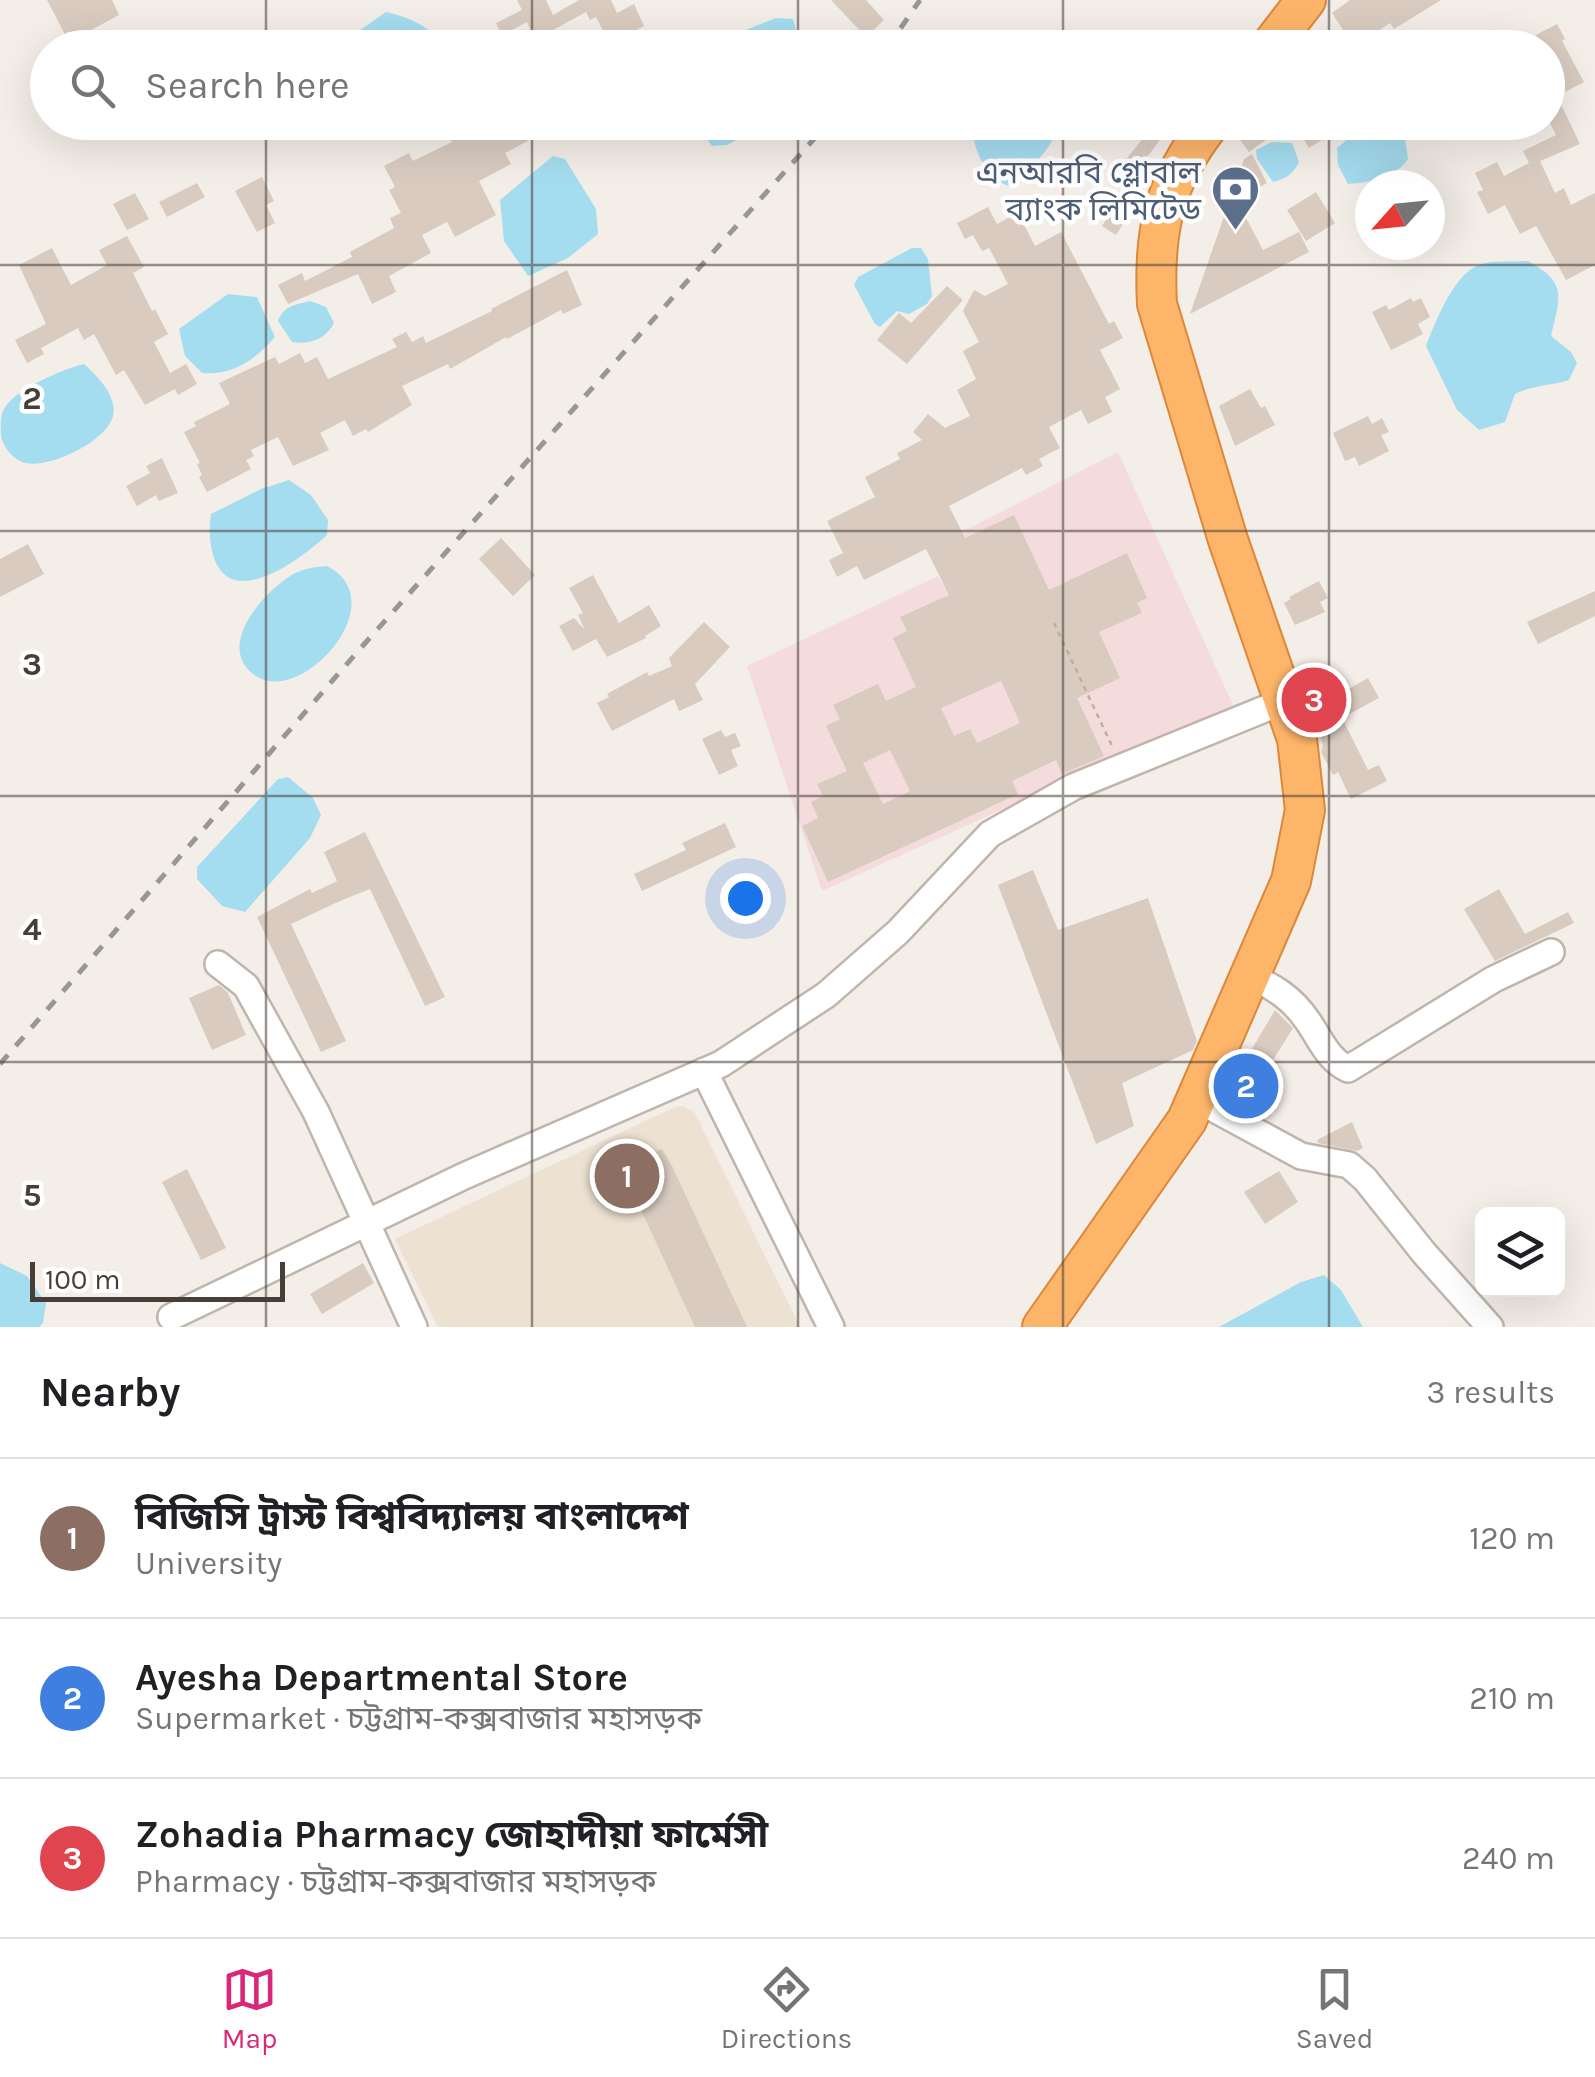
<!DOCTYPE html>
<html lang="en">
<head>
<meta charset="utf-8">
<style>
  :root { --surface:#fff; --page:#f6f6f6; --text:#202124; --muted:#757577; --line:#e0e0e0; --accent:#db2777 }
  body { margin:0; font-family:Karla,"Noto Sans Bengali",sans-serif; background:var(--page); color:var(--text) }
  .controls { position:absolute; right:30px; bottom:30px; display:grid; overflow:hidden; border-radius:15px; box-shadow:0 10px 40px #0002 }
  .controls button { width:90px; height:90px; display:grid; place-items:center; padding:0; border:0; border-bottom:2px solid var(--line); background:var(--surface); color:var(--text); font:50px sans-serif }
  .compass { position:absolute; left:1355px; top:170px; width:90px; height:90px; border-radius:50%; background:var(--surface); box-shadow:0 10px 40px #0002; rotate:243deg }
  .scale { position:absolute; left:30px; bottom:25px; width:255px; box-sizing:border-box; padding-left:10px; border:5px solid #473e37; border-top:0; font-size:28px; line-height:35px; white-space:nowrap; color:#473e37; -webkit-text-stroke:8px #fff; paint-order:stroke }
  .you { position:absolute; left:745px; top:898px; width:35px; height:35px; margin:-25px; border:8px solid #fff; border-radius:50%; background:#1a73e8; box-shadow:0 0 0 15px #1a73e833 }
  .badge { display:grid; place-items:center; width:65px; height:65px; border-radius:50%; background:var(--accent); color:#fff; font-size:32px; font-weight:700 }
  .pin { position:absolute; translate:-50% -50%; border:5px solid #fff; box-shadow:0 2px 10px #0006 }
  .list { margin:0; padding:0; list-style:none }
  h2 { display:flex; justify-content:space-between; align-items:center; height:130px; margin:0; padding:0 40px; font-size:42px }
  h2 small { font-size:32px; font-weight:400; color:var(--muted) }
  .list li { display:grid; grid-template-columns:65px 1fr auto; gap:30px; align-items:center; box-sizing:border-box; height:160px; padding:0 40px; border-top:2px solid var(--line) }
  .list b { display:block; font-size:38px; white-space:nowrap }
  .list p { margin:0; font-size:32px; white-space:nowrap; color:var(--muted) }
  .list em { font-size:32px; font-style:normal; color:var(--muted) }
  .icon { flex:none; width:55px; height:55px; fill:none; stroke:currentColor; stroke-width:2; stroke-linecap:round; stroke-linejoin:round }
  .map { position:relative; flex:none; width:1595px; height:1327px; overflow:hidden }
  .search { position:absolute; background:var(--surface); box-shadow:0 10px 40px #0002; left:30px; right:30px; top:30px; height:110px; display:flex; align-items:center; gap:25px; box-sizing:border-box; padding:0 35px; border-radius:55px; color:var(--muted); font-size:38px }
  .sheet { height:610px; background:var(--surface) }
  nav { display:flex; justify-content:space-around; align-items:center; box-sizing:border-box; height:140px; border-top:2px solid var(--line); background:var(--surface); font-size:28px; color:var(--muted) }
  nav a { display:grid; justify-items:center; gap:5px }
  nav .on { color:var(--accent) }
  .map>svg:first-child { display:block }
  .education { fill:#ede1d2 }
  .medical { fill:#f4dcdc }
  .water { fill:#a5ddf0 }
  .building { fill:#d9cbc0; fill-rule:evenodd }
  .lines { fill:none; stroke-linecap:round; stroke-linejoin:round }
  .minor-casing { stroke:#bfb5ab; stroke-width:30 }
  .highway-casing { stroke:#dd8739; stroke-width:42 }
  .path { stroke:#c1ae9c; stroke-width:2.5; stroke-dasharray:5 5; stroke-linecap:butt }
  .minor { stroke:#fff; stroke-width:25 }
  .highway { stroke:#fdb56a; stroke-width:38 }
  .rail { stroke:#979797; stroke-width:5; stroke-dasharray:12 12; stroke-linecap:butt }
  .grid { fill:none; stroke:#473e37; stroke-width:2.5; stroke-opacity:0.55 }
  .labels { text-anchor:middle; stroke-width:9; stroke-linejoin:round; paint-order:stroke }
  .service-label { font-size:32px; fill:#4e5e75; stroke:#fff; text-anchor:end }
  .grid-label { font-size:32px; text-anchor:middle; font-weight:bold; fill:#473e37; stroke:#fff; stroke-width:9; stroke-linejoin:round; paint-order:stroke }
</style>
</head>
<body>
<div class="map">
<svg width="1595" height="1327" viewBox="0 0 1595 1327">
  <rect width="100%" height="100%" fill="#f4eee8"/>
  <path class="education" d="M683,1106L695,1113L800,1327H438L395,1239L675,1107Z"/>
  <path class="medical" d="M1118,452L1233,705L822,891L747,666L938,576L944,587L962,579L944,541Z"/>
  <path class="water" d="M386,12C411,18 430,26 445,47H336Z
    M776,18L793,19L801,47H703Z
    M1368,122L1403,123L1408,159C1394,179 1372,182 1348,184L1338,165L1337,148Z
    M695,123H767L727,145L712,146Z
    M984,123V122L1058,123C1053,152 1030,166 1009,186C990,180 973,153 974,133Z
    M1272,142L1292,143L1299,162C1293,174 1286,179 1273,182L1257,159L1256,150Z
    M553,156L565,159L596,209L598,234L568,258L528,276L504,241L500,200Z
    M912,248H921L928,259L932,296L927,304L909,314L897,311L880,327L875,324L854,285L858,277Z
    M1528,261C1568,283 1560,296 1551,336L1571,352L1577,363L1569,380C1551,386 1532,385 1515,394L1505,422L1479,430L1457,410L1426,346C1435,322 1454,274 1479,265C1492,260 1514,262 1528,261Z
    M228,294L257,297L275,337C255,360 232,376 202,373L185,356L179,329Z
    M311,301L326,307L334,323C326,339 310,345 292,342L278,321C283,306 297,304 311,301Z
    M84,364C97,376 118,396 113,416C107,442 46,471 22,462C13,458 5,449 2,440C0,432 0,416 4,409C15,389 63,369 84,364Z
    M289,480L311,495L328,520L327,535C309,552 272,580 245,581C211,583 207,537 211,514L261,489Z
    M327,566C396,601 302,707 256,676C214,648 262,594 290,576C301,569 314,567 327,566Z
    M288,777L313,798L321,815L310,838L245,912L222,906L197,879V867L278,779Z
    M0,1263L27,1276L46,1303L43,1323L39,1327H0Z
    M1324,1275L1341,1290L1363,1327H1219L1301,1282Z"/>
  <path class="building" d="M47,0H112L119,15L69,42Z
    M517,0H546L553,15L579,0H611L617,13L634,4L644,26L625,36L627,40L612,48L596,17L590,20L586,12L553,30L561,48H539L527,22L502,35L496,23L522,10Z
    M831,0H866L884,20L866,37Z
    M1350,0H1441L1394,29L1390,23L1353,48H1323L1343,30L1332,13Z
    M1557,24L1565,39L1562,41L1584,82L1557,96L1580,144L1540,161L1555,193L1564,188L1571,205L1595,193V265L1566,280L1536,226L1520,234L1505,205L1488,214L1477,192L1483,190L1475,173L1497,162L1504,176L1529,163L1523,151L1556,135L1548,119V48H1542L1536,35Z
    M454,122H530L537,136L505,153L511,164L479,181L496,215L455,237L447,222L422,235L431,253L389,276L396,292L372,304L358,274L288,304L278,285L302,273L305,281L352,257L350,252L394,228L390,218L401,213L389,190L395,187L384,166L409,153L413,161L452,142L445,127Z
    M1156,122H1173L1131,179L1119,168Z
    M1259,122H1350L1309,148L1297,128L1276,140L1273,135L1249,152L1238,137Z
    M1252,154L1267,183L1236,199L1263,250L1299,232L1309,252L1190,314L1244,159Z
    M262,177L274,201L266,205L275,223L257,232L235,191Z
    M197,183L205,197L167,217L159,202Z
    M1316,192L1335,223L1306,241L1287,210Z
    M135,193L149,219L127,230L113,204Z
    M1123,193L1137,202L1116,235L1102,226Z
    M988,207L997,224L1018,213L1035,246L1061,232L1109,324L1114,321L1123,338L1100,350L1120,389L1105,397L1112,412L1088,424L1081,410L1049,427L1060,448L1039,459L1043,466L1026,475L1022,468L949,506L965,538L1014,515L1049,590L1127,553L1147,598L1137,603L1142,613L1099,632L1120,678L1077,698L1104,756L1062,774L1056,760L1012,781L1018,794L828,882L802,826L818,818L811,802L823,796L817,784L847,771L826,726L840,719L833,705L878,684L886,701L916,687L893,638L907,631L900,617L949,595L926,549L864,580L857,566L837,577L829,560L843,553L827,521L875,497L865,477L900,459L897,453L922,440L913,432L928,414L945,428L970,416L957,390L976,379L963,351L979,342L963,311L974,290L985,296L1008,284L989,248L982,251L973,235L965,239L957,223ZM1001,681L1020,723L977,743L970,729L954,736L941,708ZM890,750L910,791L883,804L863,763Z
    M127,236L144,267L133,273L152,311L155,309L168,334L154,342L170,373L186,364L197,384L178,395L175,389L145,405L124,370L116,375L94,334L84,340L78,328L41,348L44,354L27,363L15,340L46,324L19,265L52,248L71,285L107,265L99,250Z
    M567,270L582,305L563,314L561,310L507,339L506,337L450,369L448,364L402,386L412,405L368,432L366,429L353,436L345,420L320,433L329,450L293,466L278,437L251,450L254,456L246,460L251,469L207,492L199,477L202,475L197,464L200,463L184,432L196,426L194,422L230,404L219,383L275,357L279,364L300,353L305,363L317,357L328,379L397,347L392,339L406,332L412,342L423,336L426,343L492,311L491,309Z
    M947,286L963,300L907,364L877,340L899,313L911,323Z
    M1411,298L1413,302L1421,298L1430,317L1418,324L1423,334L1391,350L1372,312L1386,305L1389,310Z
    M1250,389L1261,408L1265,406L1275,425L1235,446L1219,406Z
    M1368,416L1372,424L1382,418L1389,432L1381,435L1389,451L1359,466L1355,457L1345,461L1333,433Z
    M162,458L178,493L159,501L156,495L137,506L126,486L150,473L146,466Z
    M501,538L535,575L513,596L479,559Z
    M28,544L44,574L0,597V559Z
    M593,575L619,623L649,605L661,626L645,636L646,638L607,657L596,639L573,651L559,626L574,618L585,630L578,615L583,613L569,588Z
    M1319,581L1328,598L1320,602L1325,612L1295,625L1284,603L1291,599L1289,597Z
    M1595,591V616L1538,644L1527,622Z
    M704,622L730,647L695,684L703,700L679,711L674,699L612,731L597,703L609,697L607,694L647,672L649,676L672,666L669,658Z
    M1331,673L1341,693L1368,678L1379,698L1342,718L1368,770L1379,765L1387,781L1351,799L1338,772L1333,775L1321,752L1323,745L1307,699L1316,694L1311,684Z
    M721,730L725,737L735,733L741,746L731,750L738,766L719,775L702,739Z
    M725,823L736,847L642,891L634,874L686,850L682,843Z
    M365,832L445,997L425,1006L370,889L340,901L291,924L346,1041L321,1052L257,917L310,889L312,893L337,881L324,852Z
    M1033,870L1058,930L1148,898L1197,1041L1193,1050L1122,1083L1134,1126L1096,1144L998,885Z
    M1499,889L1525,934L1568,912L1574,923L1495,961L1464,909Z
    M219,985L228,993L246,1035L212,1050L189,998Z
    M1275,1010L1293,1028L1265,1073L1267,1074L1248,1109L1224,1096Z
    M1352,1122L1363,1148L1357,1151L1318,1143L1317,1140Z
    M662,1149L672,1166L747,1327H695L630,1186L634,1184L626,1166Z
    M187,1169L226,1248L201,1260L162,1182Z
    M1279,1171L1298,1202L1265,1224L1244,1192Z
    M363,1263L374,1283L322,1314L310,1294Z"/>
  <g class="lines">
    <defs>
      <path id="minor" d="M218,964L246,986L316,1112L414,1327
        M1249,976C1273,986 1292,998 1307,1020C1320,1038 1327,1059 1348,1069L1494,979L1551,952
        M704,1071L831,1327
        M1196,1099L1301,1156L1349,1165L1365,1179L1424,1253L1490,1327
        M171,1317L464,1176L721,1064L826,995L898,932L990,834L1073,787L1284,701"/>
      <path id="highway" d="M1269,48L1306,0
        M1042,1327L1187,1120L1291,881L1305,810L1297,739L1228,540L1157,304C1153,229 1164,182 1211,122"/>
    </defs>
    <use href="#minor" class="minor-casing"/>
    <use href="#highway" class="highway-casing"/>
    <path class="path" d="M1054,623L1113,748"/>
    <use href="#minor" class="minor"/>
    <use href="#highway" class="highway"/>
    <path class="rail" d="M887,48L920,0
      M0,1064L359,650L829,122"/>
  </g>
  <path class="grid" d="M266,0V48M532,0V48M798,0V48M1063,0V48M1329,0V48M266,122V1327M532,122V1327M798,122V1327M1063,122V1327M1329,122V1327M0,265H1595M0,531H1595M0,796H1595M0,1062H1595"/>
  <defs>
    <symbol id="bank-pin" viewBox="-11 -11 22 30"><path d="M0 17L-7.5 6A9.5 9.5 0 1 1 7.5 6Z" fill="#5c6f8a" stroke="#fff"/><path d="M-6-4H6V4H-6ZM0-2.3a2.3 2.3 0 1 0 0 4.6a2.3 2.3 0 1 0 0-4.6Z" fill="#fff"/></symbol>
  </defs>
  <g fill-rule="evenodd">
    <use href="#bank-pin" x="1208" y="162" width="55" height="75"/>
  </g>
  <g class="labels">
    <g class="service-label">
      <text x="1201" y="183">এনআরবি গ্লোবাল<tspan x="1201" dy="37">ব্যাংক লিমিটেড</tspan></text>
    </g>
  </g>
  <g class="grid-label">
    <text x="32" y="409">2</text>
    <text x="32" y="675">3</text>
    <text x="32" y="940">4</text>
    <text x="32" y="1206">5</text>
  </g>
</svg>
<div class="controls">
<button><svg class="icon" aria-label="layers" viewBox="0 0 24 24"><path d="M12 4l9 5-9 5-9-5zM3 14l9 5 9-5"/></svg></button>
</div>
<svg class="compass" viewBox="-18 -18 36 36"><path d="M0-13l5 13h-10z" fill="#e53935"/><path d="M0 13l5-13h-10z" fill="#757577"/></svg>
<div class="scale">100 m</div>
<div class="you"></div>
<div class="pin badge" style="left:627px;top:1176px;background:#8d6e63">1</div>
<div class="pin badge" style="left:1246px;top:1086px;background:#3f7fe0">2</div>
<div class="pin badge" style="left:1314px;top:700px;background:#e0444e">3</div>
<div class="search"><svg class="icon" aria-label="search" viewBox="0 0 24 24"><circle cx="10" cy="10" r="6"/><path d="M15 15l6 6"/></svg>Search here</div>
</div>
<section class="sheet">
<h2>Nearby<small>3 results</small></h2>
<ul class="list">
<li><span class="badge" style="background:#8d6e63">1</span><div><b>বিজিসি ট্রাস্ট বিশ্ববিদ্যালয় বাংলাদেশ</b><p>University</p></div><em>120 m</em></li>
<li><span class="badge" style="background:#3f7fe0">2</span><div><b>Ayesha Departmental Store</b><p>Supermarket · চট্টগ্রাম-কক্সবাজার মহাসড়ক</p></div><em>210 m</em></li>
<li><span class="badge" style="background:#e0444e">3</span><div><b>Zohadia Pharmacy জোহাদীয়া ফার্মেসী</b><p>Pharmacy · চট্টগ্রাম-কক্সবাজার মহাসড়ক</p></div><em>240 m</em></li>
</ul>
</section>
<nav>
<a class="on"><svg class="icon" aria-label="map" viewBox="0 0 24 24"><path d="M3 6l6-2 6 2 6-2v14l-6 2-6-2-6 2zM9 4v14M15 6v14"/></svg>Map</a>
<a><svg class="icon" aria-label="directions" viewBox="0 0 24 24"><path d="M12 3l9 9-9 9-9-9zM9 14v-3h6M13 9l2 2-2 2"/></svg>Directions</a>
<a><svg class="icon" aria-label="saved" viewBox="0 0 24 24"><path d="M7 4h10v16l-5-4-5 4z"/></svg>Saved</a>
</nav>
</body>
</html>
